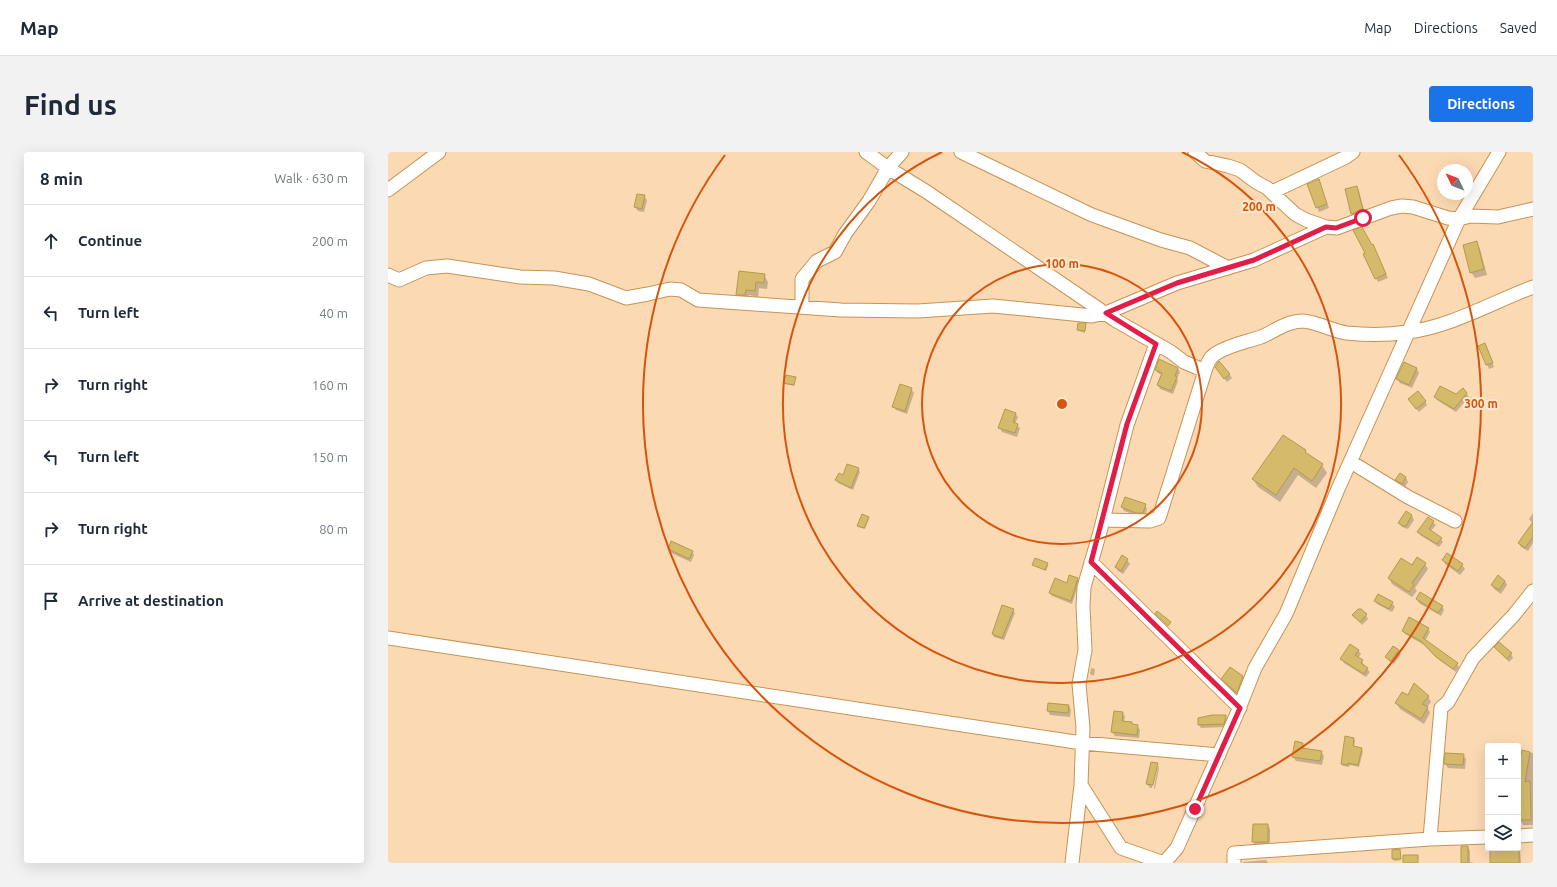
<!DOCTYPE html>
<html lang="en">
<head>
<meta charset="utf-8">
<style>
  :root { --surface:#fff; --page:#f2f2f3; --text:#1f2937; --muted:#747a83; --line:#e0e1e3; --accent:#1a73e8 }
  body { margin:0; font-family:Ubuntu,sans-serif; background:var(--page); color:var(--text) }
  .controls { position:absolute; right:12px; bottom:12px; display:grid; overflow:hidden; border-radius:4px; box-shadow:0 4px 16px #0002 }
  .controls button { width:36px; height:36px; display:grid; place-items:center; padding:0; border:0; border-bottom:1px solid var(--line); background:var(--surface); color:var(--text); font:20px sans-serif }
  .compass { position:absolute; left:1049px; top:12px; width:36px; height:36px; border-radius:50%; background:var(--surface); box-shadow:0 4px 16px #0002; rotate:313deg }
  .stop { position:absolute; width:12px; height:12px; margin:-9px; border:3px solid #e11d48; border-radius:50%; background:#fff }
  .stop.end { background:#e11d48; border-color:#fff; box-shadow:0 1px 4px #0008 }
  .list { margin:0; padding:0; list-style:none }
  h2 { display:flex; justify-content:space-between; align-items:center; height:52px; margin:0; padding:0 16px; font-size:17px }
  h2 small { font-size:13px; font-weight:400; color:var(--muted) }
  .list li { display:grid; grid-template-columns:26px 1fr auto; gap:12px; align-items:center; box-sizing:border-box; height:72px; padding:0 16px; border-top:1px solid var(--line) }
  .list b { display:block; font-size:15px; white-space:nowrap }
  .list em { font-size:13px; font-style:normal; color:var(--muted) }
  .icon { flex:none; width:22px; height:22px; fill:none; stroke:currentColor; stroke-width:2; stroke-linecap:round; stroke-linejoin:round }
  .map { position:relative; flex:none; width:1145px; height:711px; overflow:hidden; border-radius:4px }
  header { display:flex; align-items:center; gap:24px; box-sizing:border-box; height:56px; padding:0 20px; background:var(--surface); border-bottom:1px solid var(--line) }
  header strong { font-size:19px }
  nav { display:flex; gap:22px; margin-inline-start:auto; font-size:14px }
  .intro { display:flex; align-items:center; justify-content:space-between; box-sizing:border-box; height:96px; padding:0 24px }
  h1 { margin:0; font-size:28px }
  .button { padding:10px 18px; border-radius:4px; background:var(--accent); color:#fff; font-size:14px; font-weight:700 }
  main { display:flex; gap:24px; padding:0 24px }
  aside { flex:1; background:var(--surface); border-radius:4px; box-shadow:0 4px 16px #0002 }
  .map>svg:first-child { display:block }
  .shadow { fill:#0003 }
  .building { fill:#d5ba6c; stroke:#b49a4b }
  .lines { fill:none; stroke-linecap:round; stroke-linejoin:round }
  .minor-casing { stroke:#c79353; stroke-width:15 }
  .minor { stroke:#fff; stroke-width:13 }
  .route { stroke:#e11d48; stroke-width:5 }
  .ring { fill:none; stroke:#d6540b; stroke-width:2 }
  .centre { fill:#d6540b; stroke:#fee8cf; stroke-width:2 }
  .ring-label { font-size:12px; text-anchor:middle; font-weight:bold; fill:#d6540b; stroke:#fee8cf; stroke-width:4; stroke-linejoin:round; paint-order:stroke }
</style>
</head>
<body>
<header>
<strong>Map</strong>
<nav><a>Map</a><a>Directions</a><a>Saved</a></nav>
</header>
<div class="intro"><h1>Find us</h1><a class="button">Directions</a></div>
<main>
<aside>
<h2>8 min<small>Walk · 630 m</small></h2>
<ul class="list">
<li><svg class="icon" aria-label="ahead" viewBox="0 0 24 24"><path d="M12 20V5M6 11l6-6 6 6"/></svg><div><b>Continue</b></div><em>200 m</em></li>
<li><svg class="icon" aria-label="left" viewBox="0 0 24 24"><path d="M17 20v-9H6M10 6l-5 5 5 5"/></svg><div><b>Turn left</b></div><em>40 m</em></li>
<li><svg class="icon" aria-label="right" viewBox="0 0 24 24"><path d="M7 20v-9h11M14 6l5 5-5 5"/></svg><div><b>Turn right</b></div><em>160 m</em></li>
<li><svg class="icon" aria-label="left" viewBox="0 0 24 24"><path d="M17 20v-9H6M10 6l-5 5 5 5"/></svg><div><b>Turn left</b></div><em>150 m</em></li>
<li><svg class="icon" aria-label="right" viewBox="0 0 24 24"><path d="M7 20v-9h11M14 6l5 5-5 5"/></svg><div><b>Turn right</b></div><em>80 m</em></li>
<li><svg class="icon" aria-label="arrive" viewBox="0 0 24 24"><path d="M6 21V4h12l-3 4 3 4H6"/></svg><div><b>Arrive at destination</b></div></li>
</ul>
</aside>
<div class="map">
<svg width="1145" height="711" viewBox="0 0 1145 711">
  <rect width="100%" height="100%" fill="#fad9b3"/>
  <path class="shadow" d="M932,32L941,56L931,60L921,33Z
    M969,35L971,39L977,62L966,66L964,62L958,37Z
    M256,44L259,48L256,60L250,59L247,55Z
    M1089,91L1092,97L1099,123L1087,126L1083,120Z
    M984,94L987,97L1000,126L990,130L988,126Z
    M376,123L380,130L379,137L371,136L370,145L361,143L360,149H353L349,142Z
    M697,172V181L691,179L690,178Z
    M1091,195L1099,196L1106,215L1101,217Z
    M1016,211L1029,217L1031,221L1024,236L1012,231L1009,227Z
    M828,215L841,222L844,226L839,230Z
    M790,217L792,220L789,226L790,229L785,242L772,237L770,233L774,223L770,221L768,218Z
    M407,226L406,234L397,232L396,231Z
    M523,237L526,241L519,262L508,258L505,254Z
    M1075,237L1081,245L1068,260L1049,248L1047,245L1068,244Z
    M1037,249L1039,253L1031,260L1024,252Z
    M627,261L630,265L627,272L632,276L629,285L614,280L612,276Z
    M917,299L919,303L934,313L939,321L928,336L910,323L892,350L870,335L865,327Z
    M470,317L472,320L465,338L450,331L449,328Z
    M1012,323L1018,326L1020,330L1017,335L1011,332L1009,328Z
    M757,353L759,357L757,365L751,364L736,359L734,355Z
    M1018,360L1024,364L1026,368L1020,377L1014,375L1011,371Z
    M1145,361V391L1140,399L1133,395L1131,391L1145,372L1141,367Z
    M480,366L481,367L477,377L471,375L470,374Z
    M1040,366L1048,373L1043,379L1053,387L1055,390L1051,395L1032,383L1031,380Z
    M281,397L304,399L306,403L303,410L283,401Z
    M1029,407L1037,412L1040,417L1027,436L1029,439L1024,445L1004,432L1001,426L1024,414Z
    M739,408L742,412L735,422L730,419L728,415Z
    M1055,408L1074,413L1077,417L1072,423L1057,412Z
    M645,412H659L660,414L658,419Z
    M690,427L691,430L684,452L664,444L662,441Z
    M1117,429L1119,433L1113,442L1106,437L1104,433Z
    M1029,447L1054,454L1056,458L1053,464L1031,451Z
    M987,448L1004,451L1007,455L1004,460L989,452Z
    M625,458L627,461L616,488L606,485L605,482Z
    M966,463H978L980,467L974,473Z
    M1040,477L1042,480L1037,489L1069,512L1071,515L1068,520L1050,507L1036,493L1017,482L1015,479Z
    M1107,495L1123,502L1125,506L1121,510Z
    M970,498L973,502L970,506L974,509L976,514L982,520L978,525L956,511L954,507Z
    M1010,499L1013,502L1006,512L1001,509L998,505Z
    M703,516L707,517L706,524L702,522Z
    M854,525L858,531L852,546L838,533L835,527Z
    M1040,544L1043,550L1039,555L1042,561L1036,572L1012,557L1008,551L1021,545Z
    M681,554L683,558L682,565L662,563L660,559Z
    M735,561L737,565L736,570L743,571L745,574H749L752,578L751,586L727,584L724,580Z
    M838,564L840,568L837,575L813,576L811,573V566Z
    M966,587L967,589L966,595L973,597L975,599L971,615L962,613L961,615L955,614L954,611Z
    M915,592L917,597L933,600L936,604L934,613L908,609L905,605Z
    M1135,599L1145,601V673H1135L1132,668L1131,616Z
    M1075,603L1078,607L1077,617L1060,616L1057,612Z
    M769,612L771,616L767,637L766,636L770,614H768L764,636H762L759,632Z
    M880,673L882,677V694H868L865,690Z
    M1130,693L1132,697L1133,711H1103V696H1130Z
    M1080,695L1082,699V710L1086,711H1074Z
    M1012,698L1013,708L1006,709L1005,699Z
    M878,708L880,711H855V710Z"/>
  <path class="building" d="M931,27L939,52L928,56L919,32Z
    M969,34L975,58L963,62L957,37Z
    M249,42L257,43L254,57L246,55Z
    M974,75L984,93L985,92L998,122L987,127L975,102L977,101L965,78Z
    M1089,89L1096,117L1082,121L1075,93Z
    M351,119L377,122L376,131L368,130L367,139L358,138L357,143H348Z
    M690,171H698L697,179L689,178Z
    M1097,191L1105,211L1098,213L1090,194Z
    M771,207L790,216L787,224L789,225L783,239L769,233L774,221L767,218Z
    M831,209L842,222L836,227L827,215Z
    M1016,210L1029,216L1021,233L1008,227Z
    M398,223L408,225L406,233L395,231Z
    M512,232L524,236L517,259L504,255Z
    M1052,234L1068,242L1075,236L1079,241L1066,257L1046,245Z
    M1030,239L1038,249L1028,257L1020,247Z
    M617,257L628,261L625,270L630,272L627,281L610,276Z
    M895,283L918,298L917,300L935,312L924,329L906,316L888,343L864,327Z
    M459,312L471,316L463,336L447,328L451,321L455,323Z
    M1012,321L1018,325L1014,332L1007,328Z
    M737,345L758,352L755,361H748L733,355Z
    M1018,359L1024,363L1018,374H1015L1010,371Z
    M474,362L481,365L476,376L469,374Z
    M1040,365L1046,369L1041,377L1054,386L1049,392L1029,380Z
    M1145,370V385L1137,396L1130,391Z
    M283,389L305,399L301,407L280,397Z
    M1059,401L1075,412L1070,419L1054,408Z
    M734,403L740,407L733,419L727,415Z
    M1029,405L1038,411L1024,431L1026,433L1021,440L1000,426L1013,406L1024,413Z
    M647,406L660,411L657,418L644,413Z
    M681,423L690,426L683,449L661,441L667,426L679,431Z
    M1110,423L1117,429L1111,438L1103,433Z
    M1032,440L1055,454L1050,461L1028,447Z
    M990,442L1005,450L1001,457L986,449Z
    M614,453L626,457L614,486L604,482Z
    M970,457H973L979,462L972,470L964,463Z
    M769,459L783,470L780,474L767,462Z
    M1021,465L1041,476L1035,486L1070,511L1065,517L1047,504L1033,489L1014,479Z
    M1111,490L1124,501L1119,507L1106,495Z
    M962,492L971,498L967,503L975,508L973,511L980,516L976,522L952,507Z
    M1005,494L1011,498L1003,509L997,505Z
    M842,515L855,524L849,541L833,527Z
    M1026,531L1041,544L1034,552L1040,555L1033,567L1007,551L1014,540L1020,543Z
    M660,551L681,553L680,561L659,559Z
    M726,559L735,560L734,569L744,570V572L750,573L749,583L723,580Z
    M838,563L836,572L810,573V566L824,563Z
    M957,584L966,586L965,594L974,596L970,613L960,611V613L953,612Z
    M907,589L915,591L914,596L934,599L932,609L904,605Z
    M1134,598L1142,600L1137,630L1142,629L1143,668H1131L1130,616Z
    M1057,601L1076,602L1075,613L1056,612Z
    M763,610L770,611L765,633L758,632Z
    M865,672H880V690H864Z
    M1073,694H1080V711H1073Z
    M1102,696H1131V711H1102Z
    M1012,697L1013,707H1004V698Z
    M1015,703H1030V711H1015Z"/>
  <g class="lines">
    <defs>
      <path id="minor" d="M478,0L500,16L539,40L727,168L783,200L796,210L817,219C819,212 821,206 827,202C841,193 858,190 873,185C887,179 899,169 915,169C930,170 944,179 959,181C978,183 1001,183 1020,180C1062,175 1105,150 1145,135
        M573,0L704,63L773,88L802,96L840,116
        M807,0L817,9L840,14L852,18L868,30L879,36L907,62L918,68L938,75L949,76L1003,56L1014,54L1025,55L1060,66L1071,67L1082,64L1110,65L1145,57
        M0,38L51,0
        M884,40L958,5L965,0
        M0,123L11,128L38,116L59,114L132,125L166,126L201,132L238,146L260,142L282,137L293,138L310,148L453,158L530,159L605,154L704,164L718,161L789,131L866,108L938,75
        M414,155V127L429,109L447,100L457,82L481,49L500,16L514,0
        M963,310L1020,345L1067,369
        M715,368L762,369L771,366L817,219
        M703,410L852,556
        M0,486L694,591L831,603
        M693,633L733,696L776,711
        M1130,684L1145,683
        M1042,687L1053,556L1060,550L1085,506L1125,464L1145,439
        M684,711L693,633L695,576L691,532L697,498L695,454L696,435L712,380L739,273L768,192
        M776,711L789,696L848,564L867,516L898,462L950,337L1071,67L1111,0
        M846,711V701L1042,687L1100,685"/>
    </defs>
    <use href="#minor" class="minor-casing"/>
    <use href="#minor" class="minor"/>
  </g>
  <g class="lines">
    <path class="route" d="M807,657L852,556L703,410L739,272L768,192L718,161L789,131L866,108L938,75L948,76L975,66"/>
  </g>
  <g class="ring">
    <circle cx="674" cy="252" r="140"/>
    <path d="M794 0A279 279 0 1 1 554 0"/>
    <path d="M1011 3A419 419 0 1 1 337 3"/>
  </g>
  <circle cx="674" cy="252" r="6" class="centre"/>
  <g class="ring-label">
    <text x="871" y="59">200 m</text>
    <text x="674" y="116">100 m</text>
    <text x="1093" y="256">300 m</text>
  </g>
</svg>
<div class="controls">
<button>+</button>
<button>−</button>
<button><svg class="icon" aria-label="layers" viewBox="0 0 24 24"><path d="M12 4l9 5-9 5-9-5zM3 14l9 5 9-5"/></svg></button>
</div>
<svg class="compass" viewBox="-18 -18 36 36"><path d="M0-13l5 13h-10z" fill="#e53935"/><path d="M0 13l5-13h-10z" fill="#747a83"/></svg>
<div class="stop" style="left:975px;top:66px"></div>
<div class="stop end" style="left:807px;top:657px"></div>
</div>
</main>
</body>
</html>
